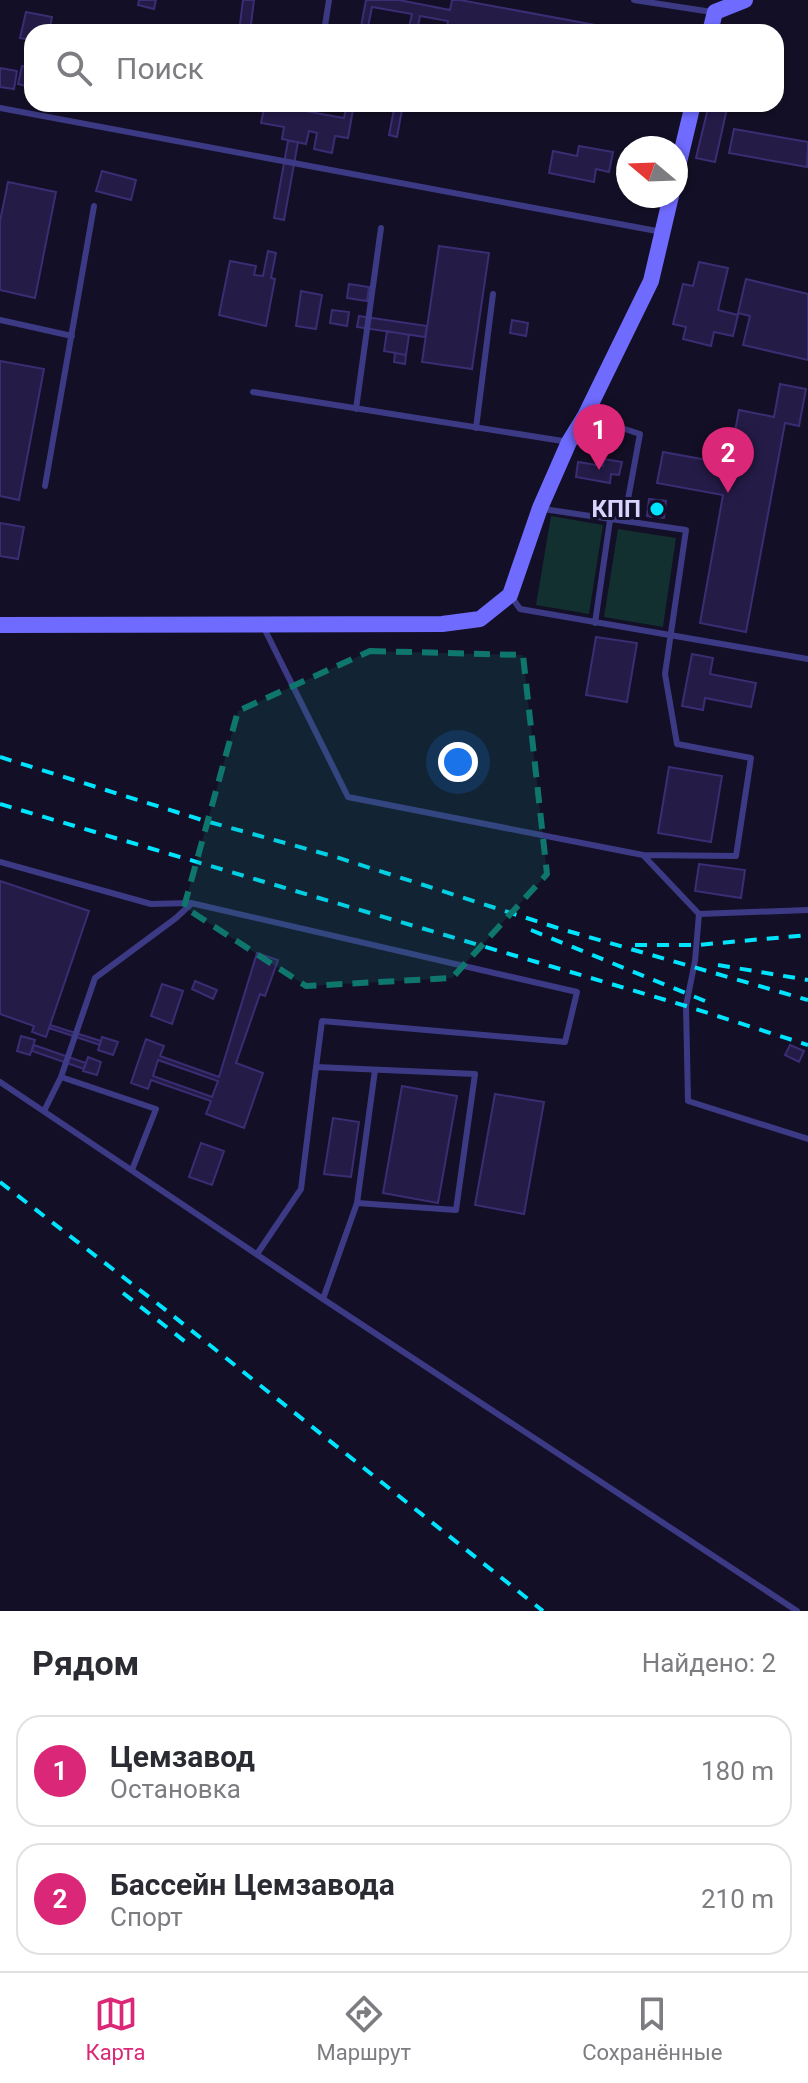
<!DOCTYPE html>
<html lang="ru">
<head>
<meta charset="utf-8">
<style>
  :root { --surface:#fff; --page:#f2f2f3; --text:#2b2b33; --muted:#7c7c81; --line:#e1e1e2; --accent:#db2777 }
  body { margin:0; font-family:Roboto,sans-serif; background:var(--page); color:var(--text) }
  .compass { position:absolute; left:616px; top:136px; width:72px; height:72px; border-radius:50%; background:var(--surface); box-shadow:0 2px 6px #0004; rotate:289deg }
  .you { position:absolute; left:458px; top:762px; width:28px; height:28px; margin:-20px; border:6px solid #fff; border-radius:50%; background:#1a73e8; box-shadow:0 0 0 12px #1a73e833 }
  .badge { display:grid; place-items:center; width:52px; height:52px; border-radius:50%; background:var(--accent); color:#fff; font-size:26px; font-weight:700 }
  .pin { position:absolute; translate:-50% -66px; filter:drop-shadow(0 2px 4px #0008) }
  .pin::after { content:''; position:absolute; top:42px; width:28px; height:24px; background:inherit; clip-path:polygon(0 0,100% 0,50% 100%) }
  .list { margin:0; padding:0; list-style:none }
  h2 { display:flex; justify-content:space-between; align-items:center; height:104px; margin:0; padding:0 32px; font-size:34px }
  h2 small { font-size:26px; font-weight:400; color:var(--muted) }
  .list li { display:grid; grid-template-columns:52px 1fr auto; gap:24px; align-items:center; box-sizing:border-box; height:112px; margin:0 16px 16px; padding:0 16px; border:2px solid var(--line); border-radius:24px }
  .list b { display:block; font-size:30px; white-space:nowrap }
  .list p { margin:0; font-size:26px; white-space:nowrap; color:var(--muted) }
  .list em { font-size:26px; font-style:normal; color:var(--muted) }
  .icon { flex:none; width:44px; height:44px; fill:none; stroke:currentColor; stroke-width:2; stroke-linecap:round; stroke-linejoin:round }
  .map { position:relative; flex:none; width:808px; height:1611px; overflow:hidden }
  .search { position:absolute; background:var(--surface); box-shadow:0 2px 6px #0004; left:24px; right:24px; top:24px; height:88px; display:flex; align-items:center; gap:20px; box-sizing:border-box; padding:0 28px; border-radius:24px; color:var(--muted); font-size:30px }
  .sheet { height:360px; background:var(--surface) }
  nav { display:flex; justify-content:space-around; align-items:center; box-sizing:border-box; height:112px; border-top:2px solid var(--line); background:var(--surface); font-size:22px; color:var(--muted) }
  nav a { display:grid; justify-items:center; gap:4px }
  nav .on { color:var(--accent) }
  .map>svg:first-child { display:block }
  .green { fill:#12302f }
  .building { fill:#241b47; stroke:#3b2d73; stroke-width:2; fill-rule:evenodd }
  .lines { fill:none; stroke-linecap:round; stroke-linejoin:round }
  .lane { stroke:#3d3a85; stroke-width:6 }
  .secondary { stroke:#6f6bff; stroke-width:16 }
  .rail { stroke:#00e5ff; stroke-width:4; stroke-dasharray:12 10; stroke-linecap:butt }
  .marked { fill:#0f766e; fill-opacity:0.2; stroke:#0f766e; stroke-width:6; stroke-dasharray:16 10; stroke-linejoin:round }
  .poi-dot { fill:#00e5ff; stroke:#130f26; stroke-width:3 }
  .labels { text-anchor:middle; stroke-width:6; stroke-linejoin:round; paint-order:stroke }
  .poi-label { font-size:24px; font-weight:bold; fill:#d9d4ff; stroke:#130f26; text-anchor:end }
</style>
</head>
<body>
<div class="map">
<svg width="808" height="1611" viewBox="0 0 808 1611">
  <rect width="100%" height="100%" fill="#130f26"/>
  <path class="green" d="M551,516L603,525L589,614L536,605Z
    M618,529L676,538L663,627L604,617Z"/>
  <path class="building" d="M139,0H156L154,9L138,5Z
    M243,0H254L250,32H239Z
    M366,0H399L450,10L452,0H460L633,32H446L448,21L420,16L417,32H408L412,14L372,7L367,32H360Z
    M26,12L52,17L49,32H32V40L20,38Z
    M22,66L32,69L30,87L18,84Z
    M0,68L17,71L14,89L0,87Z
    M265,104L344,118L347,104H354L348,138L335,136L332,153L314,149L317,133L309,131L306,144L282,139L284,127L261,123Z
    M395,104H403L397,137L389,135Z
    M709,104H728L715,162L696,158Z
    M734,129L808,142L807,167L729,153Z
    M288,141L298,142L284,220L274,218Z
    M579,146L613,152L609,172L596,169L594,182L549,173L553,151L577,156Z
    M102,171L136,180L131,200L96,191Z
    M8,182L56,192L35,298L0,290V221Z
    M439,246L489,253L472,369L422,362Z
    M268,251L276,253L271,278L275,279L266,326L219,315L230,261L256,266L254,275L263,276Z
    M699,262L728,268L718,310L738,315L733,336L714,332L711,346L683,339L686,327L673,324L683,284L693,286Z
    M746,279L808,294V360L743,345L750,316L738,313Z
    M349,284L369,287L367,301L347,298Z
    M301,291L322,295L316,329L296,326Z
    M332,310L349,312L347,326L330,323Z
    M359,316L427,326L425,337L357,327Z
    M512,320L528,323L526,336L510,333Z
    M387,331L409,335L406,355L384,351Z
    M395,353L406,355L405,364L394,362Z
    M0,361L44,369L19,500L0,496Z
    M780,384L806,389L799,426L785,423L746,632L700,623L723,495L657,483L663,452L729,464L739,410L774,417Z
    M604,459L622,462L619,475L611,474L610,483L576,477L578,462L603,466Z
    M649,499L666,501L664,518L647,516Z
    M0,523L24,527L18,559L0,556Z
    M596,637L637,643L627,702L586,695Z
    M692,654L713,658L710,674L756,683L751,707L705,698L703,710L682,706Z
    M669,767L722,776L711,842L658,833Z
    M699,864L745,870L741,898L695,891Z
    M0,881L89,911L46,1037L32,1032L34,1026L0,1014Z
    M257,953L278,960L265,996L260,994L236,1063L263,1073L244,1128L206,1114L211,1101L151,1080L148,1089L131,1083L146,1039L164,1046L160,1056L219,1077ZM158,1060L218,1081L212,1097L153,1076Z
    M195,981L217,990L213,999L192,989Z
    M162,984L183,991L172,1024L151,1016Z
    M50,1025L101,1041L100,1045L49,1028Z
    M21,1036L35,1040L30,1055L17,1051Z
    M102,1037L118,1042L113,1055L98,1050Z
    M34,1045L86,1063L84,1069L32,1051Z
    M790,1045L804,1051L799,1062L785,1055Z
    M88,1057L101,1062L97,1075L83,1071Z
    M402,1086L457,1096L438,1203L383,1193Z
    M495,1094L544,1102L524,1214L475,1205Z
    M333,1118L359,1122L351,1177L324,1174Z
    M201,1143L224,1151L212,1185L189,1177Z"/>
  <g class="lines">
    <path class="lane" d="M634,0L712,12
      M324,32L329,0
      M0,108L662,232
      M0,320L72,336
      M253,392L569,442
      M356,409L381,228
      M588,417L640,434L624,521
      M476,428L493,294
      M45,486L94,206
      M543,509L686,530L665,674L677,744L751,758L736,856L643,855
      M511,596L520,609L808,659
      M595,623L610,520
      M264,628L348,797L643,855L699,914L695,961L686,1006L688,1101L808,1139
      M0,862L151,904L191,903L577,992L565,1042L322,1021L316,1067
      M699,914L808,910
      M61,1077L156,1109L132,1170
      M0,1082L323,1299L797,1611
      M44,1111L61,1077L95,978L176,918L191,904
      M357,1203L375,1070
      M257,1254L301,1189L316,1067L475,1074L456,1210L357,1203L323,1299"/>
    <path class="secondary" d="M710,32L715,12L745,0
      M676,175L693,104
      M0,625L442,624L480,619L510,595L540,508L569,442L585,416L651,281L671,196"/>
    <path class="rail" d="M0,757L202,820L336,857L561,929L808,1000
      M0,804L686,1006L808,1045
      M531,930L705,1001
      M635,945H697L808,935
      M718,965L808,980
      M0,1182L167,1311L543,1611
      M123,1293L192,1347"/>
  </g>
  <path class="marked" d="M370,651L523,655L547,874L452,978L306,986L184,907L238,711Z"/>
  <circle class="poi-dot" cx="657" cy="509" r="8"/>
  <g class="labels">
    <g class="poi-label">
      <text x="641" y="517">КПП</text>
    </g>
  </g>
</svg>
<svg class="compass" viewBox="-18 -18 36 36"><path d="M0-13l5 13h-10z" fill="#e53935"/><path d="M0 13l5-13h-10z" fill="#7c7c81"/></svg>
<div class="you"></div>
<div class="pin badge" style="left:599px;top:470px">1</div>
<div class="pin badge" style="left:728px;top:493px">2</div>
<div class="search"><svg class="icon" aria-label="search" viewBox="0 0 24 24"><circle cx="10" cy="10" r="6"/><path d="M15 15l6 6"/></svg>Поиск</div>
</div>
<section class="sheet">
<h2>Рядом<small>Найдено: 2</small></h2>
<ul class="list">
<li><span class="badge">1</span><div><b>Цемзавод</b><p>Остановка</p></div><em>180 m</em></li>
<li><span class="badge">2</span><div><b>Бассейн Цемзавода</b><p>Спорт</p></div><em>210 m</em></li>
</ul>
</section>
<nav>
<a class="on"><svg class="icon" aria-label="map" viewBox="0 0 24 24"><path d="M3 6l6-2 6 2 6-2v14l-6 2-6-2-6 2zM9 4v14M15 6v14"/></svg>Карта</a>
<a><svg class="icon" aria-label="directions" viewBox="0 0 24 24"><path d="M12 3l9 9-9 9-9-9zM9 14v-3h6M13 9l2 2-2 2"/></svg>Маршрут</a>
<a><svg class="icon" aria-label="saved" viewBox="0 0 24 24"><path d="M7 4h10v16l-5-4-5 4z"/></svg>Сохранённые</a>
</nav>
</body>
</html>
